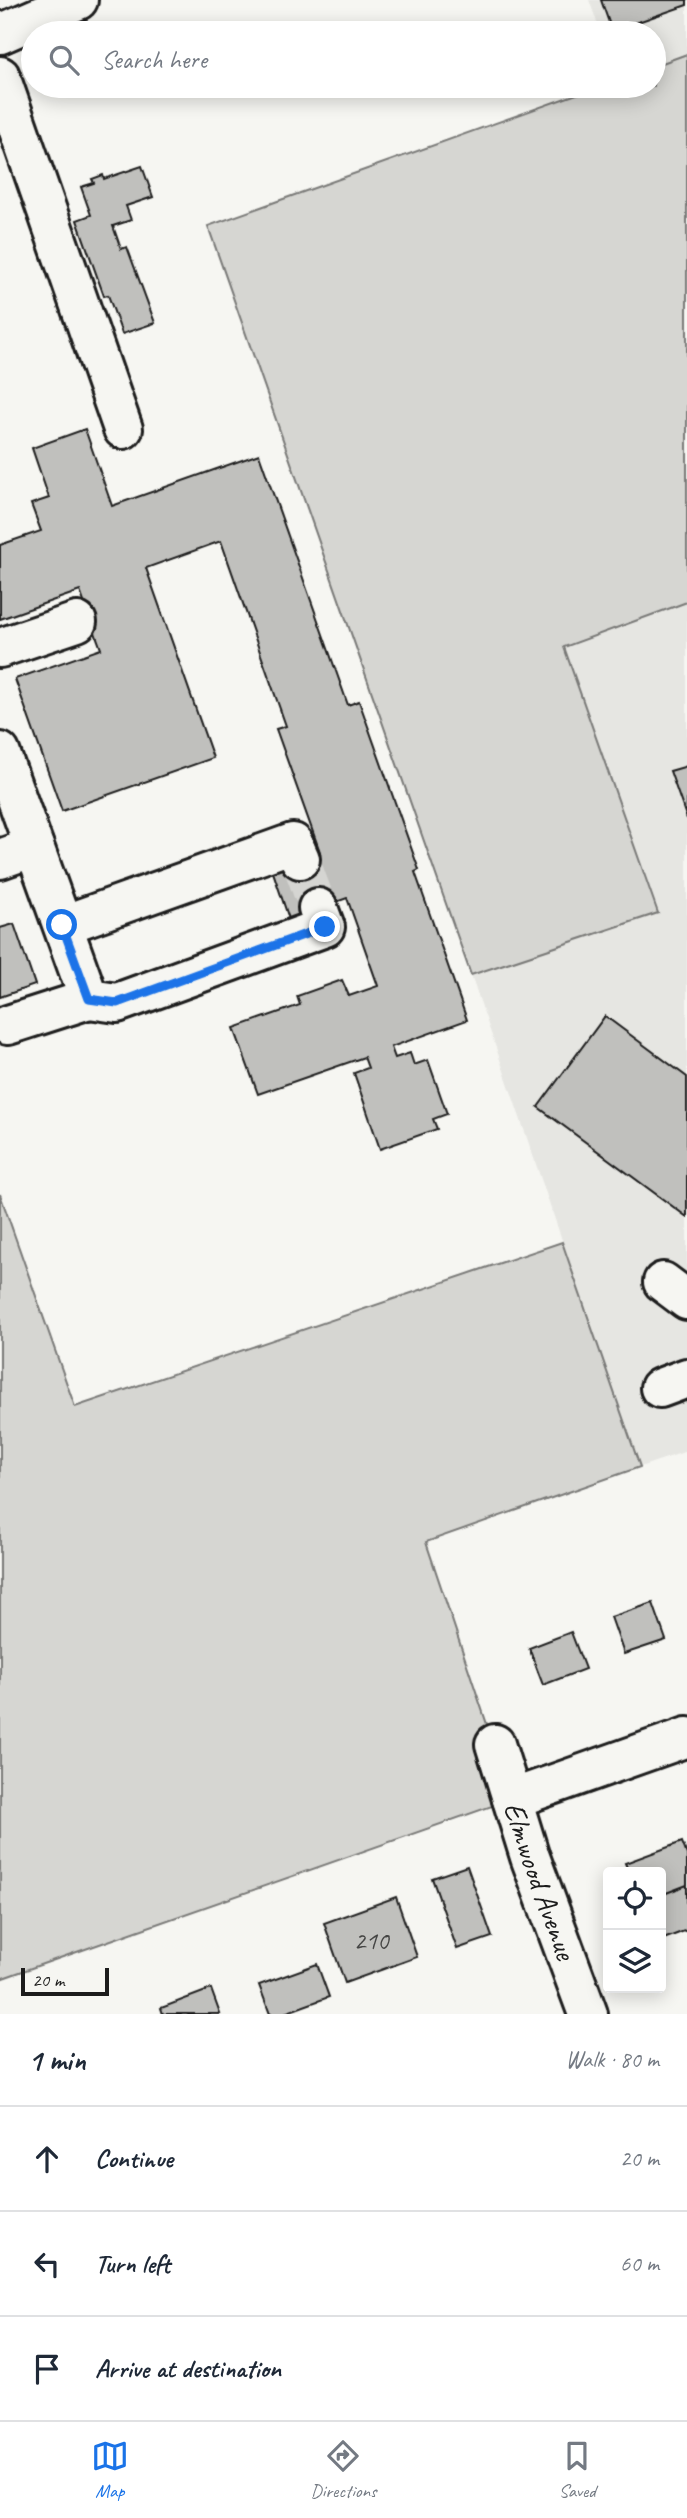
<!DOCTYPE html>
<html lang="en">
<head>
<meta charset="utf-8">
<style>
  :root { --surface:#fff; --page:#f2f2f3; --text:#1f2937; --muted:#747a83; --line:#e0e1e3; --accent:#1a73e8 }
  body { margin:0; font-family:Caveat,sans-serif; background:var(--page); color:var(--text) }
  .controls { position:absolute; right:21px; bottom:21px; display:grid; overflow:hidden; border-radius:7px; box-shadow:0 4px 18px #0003 }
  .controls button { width:63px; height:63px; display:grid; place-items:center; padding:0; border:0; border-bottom:2px solid var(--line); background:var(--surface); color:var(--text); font:35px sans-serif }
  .scale { position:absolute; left:21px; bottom:18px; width:88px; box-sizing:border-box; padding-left:7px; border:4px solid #1c1c1c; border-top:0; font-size:19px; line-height:24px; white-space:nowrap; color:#1c1c1c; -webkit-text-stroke:5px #f6f6f2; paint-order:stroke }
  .stop { position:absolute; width:21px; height:21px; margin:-16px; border:5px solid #1a73e8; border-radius:50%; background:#fff }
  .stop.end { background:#1a73e8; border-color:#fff; box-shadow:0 2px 7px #0008 }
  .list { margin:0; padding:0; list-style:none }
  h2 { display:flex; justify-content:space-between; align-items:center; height:91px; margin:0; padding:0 28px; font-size:30px }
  h2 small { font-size:23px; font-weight:400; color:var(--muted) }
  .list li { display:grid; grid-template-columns:46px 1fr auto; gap:21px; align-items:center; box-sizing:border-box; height:105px; padding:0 28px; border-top:2px solid var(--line) }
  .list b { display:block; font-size:26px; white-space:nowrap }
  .list em { font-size:23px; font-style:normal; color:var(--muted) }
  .icon { flex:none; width:38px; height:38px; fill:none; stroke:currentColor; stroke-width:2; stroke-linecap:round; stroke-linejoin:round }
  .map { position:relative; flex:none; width:687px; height:2014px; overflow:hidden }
  .search { position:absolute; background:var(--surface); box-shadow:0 4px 18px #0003; left:21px; right:21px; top:21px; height:77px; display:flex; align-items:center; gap:18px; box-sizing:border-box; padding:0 24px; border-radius:38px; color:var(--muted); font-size:26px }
  .sheet { height:406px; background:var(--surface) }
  nav { display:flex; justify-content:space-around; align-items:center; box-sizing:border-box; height:98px; border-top:2px solid var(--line); background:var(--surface); font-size:19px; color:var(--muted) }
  nav a { display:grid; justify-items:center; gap:4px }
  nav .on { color:var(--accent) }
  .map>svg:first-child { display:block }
  .built { fill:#e6e6e2 }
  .green { fill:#d6d6d2; stroke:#797977; stroke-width:2 }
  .building { fill:#c0c0bd; stroke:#1c1c1c; stroke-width:2 }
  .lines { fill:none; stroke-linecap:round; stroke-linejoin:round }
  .minor-tunnel { stroke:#d5d5d2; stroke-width:38; stroke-dasharray:38 19; stroke-linecap:butt }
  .minor-casing { stroke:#1c1c1c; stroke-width:44 }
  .major-casing { stroke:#1c1c1c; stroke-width:44 }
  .minor { stroke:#f6f6f2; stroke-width:38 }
  .major { stroke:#f6f6f2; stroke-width:38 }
  .route { stroke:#1a73e8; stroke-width:9 }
  .labels { text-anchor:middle; stroke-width:5; stroke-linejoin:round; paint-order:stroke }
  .number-label { font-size:26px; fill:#454544 }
  .street-label { font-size:30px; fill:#1c1c1c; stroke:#f6f6f2 }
</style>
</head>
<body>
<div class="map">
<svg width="687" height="2014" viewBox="0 0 687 2014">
  <rect width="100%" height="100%" fill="#f6f6f2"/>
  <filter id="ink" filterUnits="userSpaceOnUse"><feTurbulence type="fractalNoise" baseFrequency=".0143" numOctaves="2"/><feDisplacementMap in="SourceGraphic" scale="14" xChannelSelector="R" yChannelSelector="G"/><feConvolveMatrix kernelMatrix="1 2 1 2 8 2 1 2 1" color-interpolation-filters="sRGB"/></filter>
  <g filter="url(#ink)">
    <path class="built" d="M589,0H687V54L654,66V33H601Z
      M687,602V1451L640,1467L471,975L658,913L564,646Z"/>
    <path class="green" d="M687,54V602L564,647L658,913L471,975L208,226L599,86H654V66Z
      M0,1194L75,1407L562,1242L640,1467L426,1542L512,1799L0,1979Z"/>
    <path class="building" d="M601,0H687V5L612,31Z
      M142,166L153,197L126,206L131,220L113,226L121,249L127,247L155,323L122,334L108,295L104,296L77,220L91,215L81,187L94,183L92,179L103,175L104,179Z
      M85,429L112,506L259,454L348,705L359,701L419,870L415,872L467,1020L391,1047L395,1058L410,1053L414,1065L428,1060L447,1114L433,1119L437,1129L380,1149L354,1073L368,1068L364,1057L258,1094L234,1028L300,1005L297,996L342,980L349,996L378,986L347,898L289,919L272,869L320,852L276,729L286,726L221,541L146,568L213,758L62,811L15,679L101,649L80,591L0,619V545L41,531L31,504L49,498L32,448Z
      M687,766V819L670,771Z
      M14,924L35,985L0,997V928Z
      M605,1016L687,1077V1217L538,1107Z
      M653,1603L666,1640L624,1654L611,1617Z
      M571,1632L585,1669L543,1685L529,1648Z
      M682,1842L687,1855V1885L661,1895V1872H629L625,1863Z
      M467,1866L492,1937L457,1949L432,1878Z
      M687,1885V1930L661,1940V1895Z
      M396,1897L417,1957L345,1983L324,1923Z
      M317,1964L329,1997L282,2014H270L259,1985Z
      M211,1989L220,2014H163L161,2008Z"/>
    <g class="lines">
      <path class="minor-tunnel" d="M300,859L318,908"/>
      <defs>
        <g id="minor">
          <path d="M0,76L123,429"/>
          <path d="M0,648L77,622"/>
          <path d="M0,752L89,999L117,1003L325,927L318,908"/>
          <path d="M0,859L34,847"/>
          <path d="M63,925L293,843L300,859"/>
          <path d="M8,1025L89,999"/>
          <path d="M663,1282L687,1300"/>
          <path d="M660,1388L687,1378"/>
          <path id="s1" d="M495,1744L530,1857L588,2014"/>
          <path d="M512,1799L687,1737"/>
        </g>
        <path id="major" d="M0,34L78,0"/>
      </defs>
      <use href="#minor" class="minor-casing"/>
      <use href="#major" class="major-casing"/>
      <use href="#minor" class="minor"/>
      <use href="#major" class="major"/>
    </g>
  </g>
  <g class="lines" filter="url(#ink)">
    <path class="route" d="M62,925L89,999L117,1003L325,927"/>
  </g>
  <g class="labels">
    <g class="number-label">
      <text x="371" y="1949">210</text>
    </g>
    <g class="street-label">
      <text dy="10" stroke="none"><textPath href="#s1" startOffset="144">Elmwood Avenue</textPath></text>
    </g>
  </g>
</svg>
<div class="controls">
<button><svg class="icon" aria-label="locate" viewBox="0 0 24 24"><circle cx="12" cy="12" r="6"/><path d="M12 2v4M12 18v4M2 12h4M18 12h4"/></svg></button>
<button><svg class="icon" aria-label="layers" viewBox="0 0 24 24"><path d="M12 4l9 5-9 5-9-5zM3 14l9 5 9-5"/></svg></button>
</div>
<div class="scale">20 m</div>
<div class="stop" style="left:62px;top:925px"></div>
<div class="stop end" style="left:325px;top:927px"></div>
<div class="search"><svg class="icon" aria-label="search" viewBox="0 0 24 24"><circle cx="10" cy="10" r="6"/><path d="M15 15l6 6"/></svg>Search here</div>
</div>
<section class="sheet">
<h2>1 min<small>Walk · 80 m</small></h2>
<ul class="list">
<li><svg class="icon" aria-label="ahead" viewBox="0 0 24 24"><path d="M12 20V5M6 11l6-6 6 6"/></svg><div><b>Continue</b></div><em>20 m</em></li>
<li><svg class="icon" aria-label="left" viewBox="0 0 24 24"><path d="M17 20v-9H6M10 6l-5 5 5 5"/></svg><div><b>Turn left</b></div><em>60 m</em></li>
<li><svg class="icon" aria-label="arrive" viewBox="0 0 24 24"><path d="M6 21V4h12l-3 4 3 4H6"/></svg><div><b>Arrive at destination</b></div></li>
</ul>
</section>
<nav>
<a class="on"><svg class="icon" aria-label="map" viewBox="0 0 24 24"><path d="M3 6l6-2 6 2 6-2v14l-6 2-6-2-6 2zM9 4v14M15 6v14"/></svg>Map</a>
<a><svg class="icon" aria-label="directions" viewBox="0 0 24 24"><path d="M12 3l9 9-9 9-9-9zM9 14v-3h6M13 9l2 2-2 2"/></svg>Directions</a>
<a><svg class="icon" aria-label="saved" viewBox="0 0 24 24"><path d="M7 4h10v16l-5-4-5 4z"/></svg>Saved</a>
</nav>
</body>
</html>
